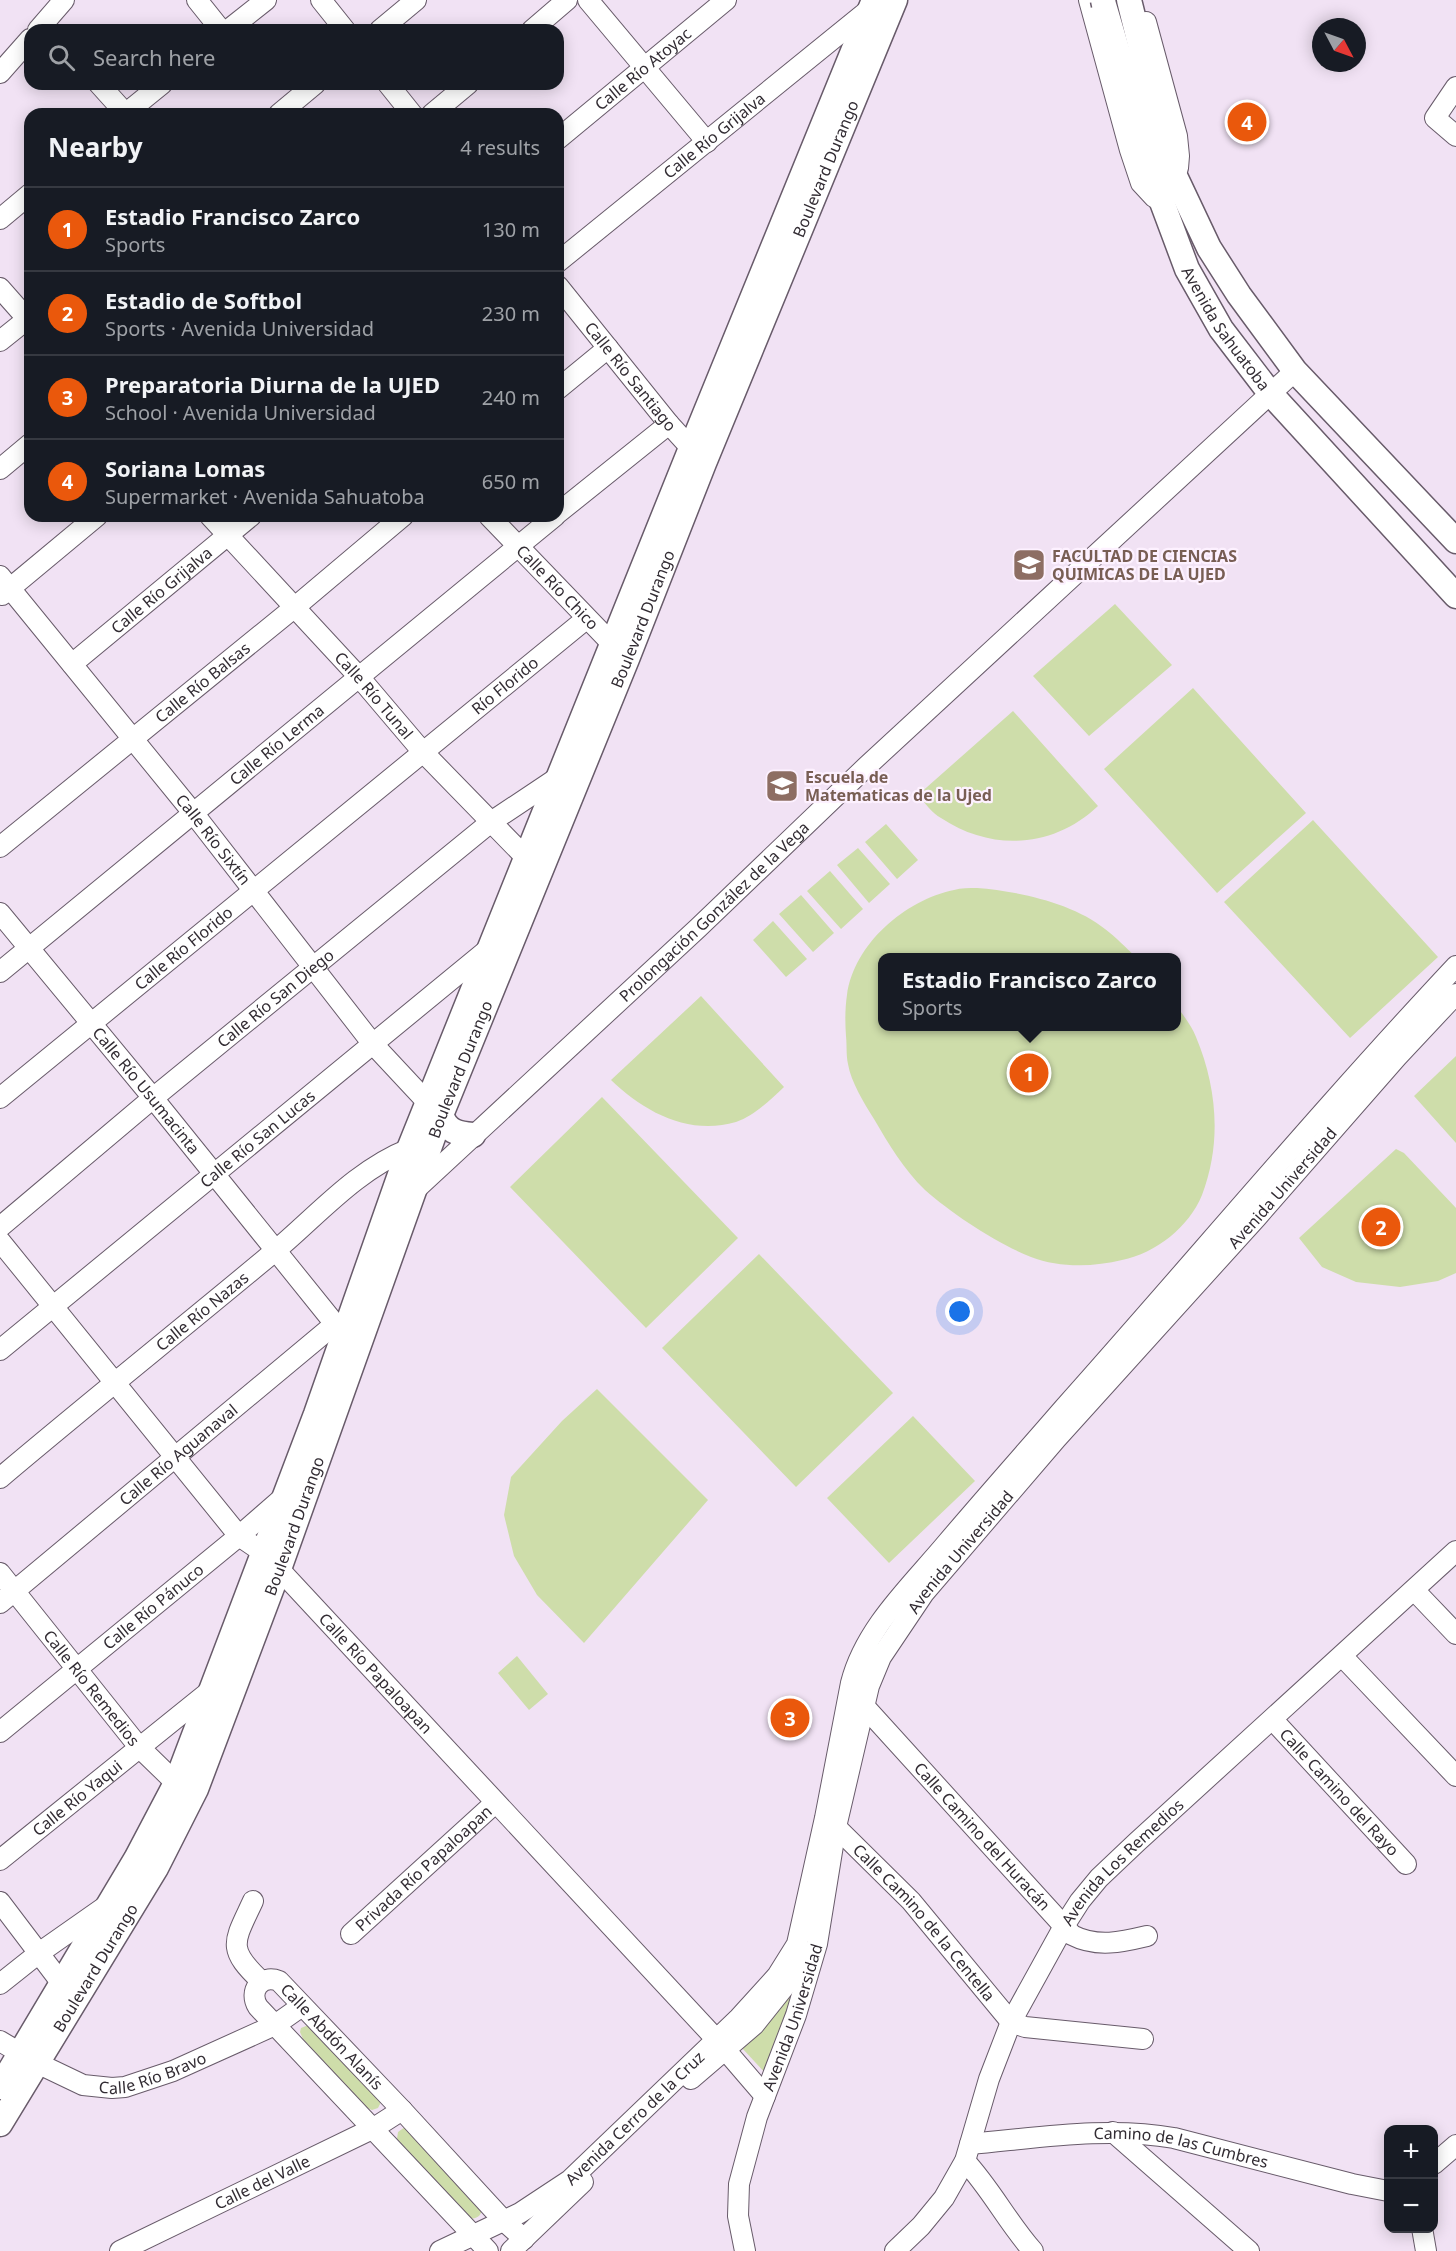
<!DOCTYPE html>
<html lang="en">
<head>
<meta charset="utf-8">
<style>
  :root { --surface:#171b24; --page:#242831; --text:#f1f3f6; --muted:#9ea1a6; --line:#363941; --accent:#ea580c }
  body { margin:0; font-family:"Noto Sans",sans-serif; background:var(--page); color:var(--text) }
  .controls { position:absolute; right:18px; bottom:18px; display:grid; overflow:hidden; border-radius:12px; box-shadow:0 3px 15px #0003 }
  .controls button { width:54px; height:54px; display:grid; place-items:center; padding:0; border:0; border-bottom:2px solid var(--line); background:var(--surface); color:var(--text); font:30px sans-serif }
  .compass { position:absolute; left:1312px; top:18px; width:54px; height:54px; border-radius:50%; background:var(--surface); box-shadow:0 3px 15px #0003; rotate:131deg }
  .you { position:absolute; left:960px; top:1312px; width:21px; height:21px; margin:-15px; border:4px solid #fff; border-radius:50%; background:#1a73e8; box-shadow:0 0 0 9px #1a73e833 }
  .badge { display:grid; place-items:center; width:39px; height:39px; border-radius:50%; background:var(--accent); color:#fff; font-size:20px; font-weight:700 }
  .pin { position:absolute; translate:-50% -50%; border:3px solid #fff; box-shadow:0 2px 6px #0006 }
  .popup { position:absolute; left:878px; top:953px; width:303px; height:78px; box-sizing:border-box; display:grid; place-content:center; border-radius:12px; background:var(--surface); filter:drop-shadow(0 2px 4px #0005); font-size:20px; white-space:nowrap; color:var(--muted) }
  .popup b { font-size:22px; color:var(--text) }
  .popup::after { content:''; position:absolute; left:50%; top:100%; margin-left:-12px; border:12px solid transparent; border-top-color:var(--surface) }
  .list { margin:0; padding:0; list-style:none }
  h2 { display:flex; justify-content:space-between; align-items:center; height:78px; margin:0; padding:0 24px; font-size:26px }
  h2 small { font-size:20px; font-weight:400; color:var(--muted) }
  .list li { display:grid; grid-template-columns:39px 1fr auto; gap:18px; align-items:center; box-sizing:border-box; height:84px; padding:0 24px; border-top:2px solid var(--line) }
  .list b { display:block; font-size:22px; white-space:nowrap }
  .list p { margin:0; font-size:20px; white-space:nowrap; color:var(--muted) }
  .list em { font-size:20px; font-style:normal; color:var(--muted) }
  .icon { flex:none; width:33px; height:33px; fill:none; stroke:currentColor; stroke-width:2; stroke-linecap:round; stroke-linejoin:round }
  .map { position:relative; flex:none; width:1456px; height:2251px; overflow:hidden }
  .search { position:absolute; background:var(--surface); box-shadow:0 3px 15px #0003; left:24px; top:24px; width:540px; height:66px; display:flex; align-items:center; gap:15px; box-sizing:border-box; padding:0 21px; border-radius:18px; color:var(--muted); font-size:22px }
  .panel { position:absolute; background:var(--surface); box-shadow:0 3px 15px #0003; left:24px; top:108px; width:540px; height:414px; border-radius:18px }
  .map>svg:first-child { display:block }
  .green { fill:#ceddaa }
  .lines { fill:none; stroke-linecap:round; stroke-linejoin:round }
  .minor-casing { stroke:#685b6a; stroke-width:22 }
  .major-casing { stroke:#685b6a; stroke-width:27 }
  .minor { stroke:#fff; stroke-width:20 }
  .major { stroke:#fff; stroke-width:24 }
  .major-bridge-casing { stroke:#685b6a; stroke-width:27; stroke-linecap:butt }
  .major-bridge { stroke:#fff; stroke-width:24 }
  .labels { text-anchor:middle; stroke-width:4.5; stroke-linejoin:round; paint-order:stroke }
  .street-label { font-size:16px; fill:#322c33; stroke:#fdf1ff }
  .education-label { font-size:16px; font-weight:bold; fill:#785e54; stroke:#fdf1ff; text-anchor:start }
</style>
</head>
<body>
<div class="map">
<svg width="1456" height="2251" viewBox="0 0 1456 2251">
  <rect width="100%" height="100%" fill="#f1e2f4"/>
  <path class="green" d="M1115,604L1172,665L1089,736L1033,676Z
    M1193,688L1306,813L1217,893L1104,769Z
    M1013,711L1098,806C1054,848 992,852 941,818C932,813 925,803 918,795Z
    M1313,820L1438,957L1350,1038L1224,902Z
    M886,824L918,860L897,879L865,842Z
    M858,848L890,884L869,903L837,865Z
    M830,871L863,909L841,929L807,891Z
    M977,888C1017,891 1073,903 1105,929C1116,937 1126,948 1136,957L882,958V1026H1176V1005C1183,1015 1192,1026 1196,1037C1217,1087 1222,1143 1202,1195C1189,1227 1156,1253 1122,1260C1094,1267 1059,1268 1031,1257C998,1244 952,1214 925,1190C904,1170 888,1143 874,1119C864,1103 851,1082 848,1064C846,1055 847,1045 846,1036C845,1023 845,1008 847,995C854,944 905,900 954,890C961,888 969,888 977,888Z
    M801,895L834,933L813,952L779,914Z
    M773,921L807,959L786,977L753,940Z
    M701,996L784,1087C770,1100 754,1116 736,1122C689,1136 644,1112 611,1080Z
    M1456,1056V1143L1414,1096Z
    M602,1097L738,1238L646,1328L510,1187Z
    M1396,1149L1404,1153L1456,1208V1273L1438,1281L1400,1287L1356,1282L1322,1267L1299,1238Z
    M759,1254L893,1393L796,1487L662,1348Z
    M597,1389L708,1500L584,1643L537,1595L514,1556L504,1515L511,1477L562,1421Z
    M913,1416L975,1481L889,1563L827,1498Z
    M517,1656L548,1694L529,1710L498,1673Z
    M794,1991L768,2076L742,2048Z
    M311,2024L379,2094L381,2102L378,2108L372,2110L365,2107L303,2039L300,2032L301,2028Z
    M405,2127L482,2210C480,2217 477,2218 470,2219L400,2144L397,2139L398,2132Z"/>
  <g class="lines">
    <defs>
      <g id="minor">
        <path d="M197,0L221,30"/>
        <path d="M321,0L345,30"/>
        <path d="M588,0L707,142"/>
        <path d="M1089,0L1130,150L1141,183L1154,197L1162,202"/>
        <path d="M1146,22L1177,136L1179,156L1178,168"/>
        <path d="M38,30L64,0"/>
        <path d="M228,30L266,0"/>
        <path d="M380,30L416,0"/>
        <path d="M532,30L567,0"/>
        <path d="M0,73L30,39"/>
        <path d="M99,84L126,114"/>
        <path d="M388,84L412,114"/>
        <path d="M1456,87L1435,118L1456,136"/>
        <path d="M125,114L162,84"/>
        <path d="M279,114L315,84"/>
        <path d="M432,114L468,84"/>
        <path id="s1" d="M558,139L726,0"/>
        <path d="M0,219L30,194"/>
        <path id="s2" d="M558,262L871,8"/>
        <path id="s3" d="M558,286L669,424L700,458"/>
        <path d="M0,288L30,322"/>
        <path d="M0,341L30,317"/>
        <path d="M558,389L608,348"/>
        <path d="M0,469L30,444"/>
        <path d="M558,513L669,424"/>
        <path id="s4" d="M210,516L360,678L422,751L536,868"/>
        <path id="s5" d="M489,516L620,652"/>
        <path id="s6" d="M0,576L194,814L372,1043L428,1103"/>
        <path d="M2,595L97,516"/>
        <path id="s7" d="M72,664L251,516"/>
        <path id="s8" d="M0,847L295,607L403,516"/>
        <path id="s9" d="M0,913L153,1098L335,1324"/>
        <path id="s10" d="M0,972L555,516"/>
        <path id="s11" d="M0,1098L586,619"/>
        <path id="s12" d="M414,1191L698,928L866,767L1295,371"/>
        <path id="s13" d="M0,1227L153,1098L491,822L557,778"/>
        <path id="s14" d="M0,1241L239,1536L264,1553L279,1569L716,2039L765,2096"/>
        <path id="s15" d="M0,1350L492,946"/>
        <path id="s16" d="M0,1478C91,1401 184,1327 275,1251C318,1215 356,1170 409,1149"/>
        <path id="s17" d="M0,1573L139,1747L176,1783L189,1787"/>
        <path d="M1414,1590L1456,1634"/>
        <path id="s18" d="M0,1603L335,1324L348,1328"/>
        <path d="M1342,1656L1456,1776"/>
        <path id="s19" d="M864,1706L1072,1935C1097,1948 1122,1942 1147,1936"/>
        <path id="s20" d="M1273,1720L1406,1864"/>
        <path id="s21" d="M0,1732L239,1536L286,1495"/>
        <path id="s22" d="M836,1827L911,1901L1011,2022L1025,2027L1143,2039"/>
        <path id="s23" d="M0,1860L211,1690"/>
        <path d="M253,1901C234,1942 226,1948 261,1981"/>
        <path d="M0,1902L69,1993"/>
        <path id="s24" d="M351,1934L495,1803"/>
        <path d="M0,1984L39,1953L106,1906"/>
        <path id="s25" d="M0,2041L37,2063L83,2085L112,2088L125,2087L173,2071L275,2025L302,2006"/>
        <path d="M691,2079L754,2025L809,1956"/>
        <path d="M1113,2132L1249,2251"/>
        <path id="s26" d="M970,2144C1037,2138 1107,2126 1174,2138L1352,2184L1388,2191"/>
        <path d="M965,2161C991,2189 1008,2223 1033,2251"/>
        <path d="M1434,2164L1456,2145"/>
        <path d="M1422,2228L1426,2251"/>
        <path id="s27" d="M120,2251L374,2128L402,2110"/>
        <path id="s28" d="M440,2251L520,2213L570,2180L739,2018L777,1976L797,1944L825,1818L851,1683C865,1628 911,1586 946,1544C985,1498 1025,1453 1064,1408C1195,1261 1321,1110 1456,966"/>
        <path id="s29" d="M488,2251L258,2007C248,1991 261,1974 279,1981L402,2110L503,2220L524,2239"/>
        <path d="M511,2251L583,2182"/>
        <path id="s30" d="M745,2251L738,2216L739,2184L757,2117L796,2015L817,1944L836,1827L869,1686L881,1657L924,1593L1057,1438L1257,1217L1397,1057L1456,994"/>
        <path id="s31" d="M895,2251L921,2226L944,2198L965,2161L989,2079L1011,2022L1064,1926L1080,1901L1099,1878L1137,1842L1456,1551"/>
      </g>
      <g id="major">
        <path d="M1129,0L1157,113L1175,176L1209,248L1239,295L1295,371L1456,541"/>
        <path id="s32" d="M1104,5L1162,202L1187,269L1221,329L1270,393L1456,596"/>
        <path d="M441,1115C447,1131 457,1134 473,1135"/>
        <path d="M0,2087L136,1859L176,1783L316,1414L409,1149L691,448L874,0"/>
        <path id="s33" d="M0,2124L156,1868L196,1789L279,1569L441,1115L627,659L704,463L895,0"/>
      </g>
    </defs>
    <use href="#minor" class="minor-casing"/>
    <use href="#major" class="major-casing"/>
    <use href="#minor" class="minor"/>
    <use href="#major" class="major"/>
    <defs>
      <path id="major-bridge" d="M1103,0L1104,5"/>
    </defs>
    <use href="#major-bridge" class="major-bridge-casing"/>
    <use href="#major-bridge" class="major-bridge"/>
  </g>
  <defs>
    <symbol id="school-square" viewBox="-11 -11 22 22"><rect x="-9" y="-9" width="18" height="18" rx="4" fill="#8d6e63" stroke="#fdf1ff"/><path d="M0-5L7-2L0 1L-7-2ZM-4 1L0 2.5L4 1V4Q0 6-4 4Z" fill="#fff"/></symbol>
  </defs>
  <g fill-rule="evenodd">
    <use href="#school-square" x="1010" y="546" width="38" height="38"/>
    <use href="#school-square" x="763" y="767" width="38" height="38"/>
  </g>
  <g class="labels">
    <g class="street-label">
      <text dy="6" stroke="none"><textPath href="#s1" startOffset="110">Calle Río Atoyac</textPath></text>
      <text dy="6" stroke="none"><textPath href="#s2" startOffset="201">Calle Río Grijalva</textPath></text>
      <text dy="6" stroke="none"><textPath href="#s33" startOffset="2127">Boulevard Durango</textPath></text>
      <text dy="6" stroke="none"><textPath href="#s32" startOffset="348">Avenida Sahuatoba</textPath></text>
      <text dy="6" stroke="none"><textPath href="#s3" startOffset="116">Calle Río Santiago</textPath></text>
      <text dy="6" stroke="none"><textPath href="#s5" startOffset="99">Calle Río Chico</textPath></text>
      <text dy="6" stroke="none"><textPath href="#s7" startOffset="116">Calle Río Grijalva</textPath></text>
      <text dy="6" stroke="none"><textPath href="#s33" startOffset="1641">Boulevard Durango</textPath></text>
      <text dy="6" stroke="none"><textPath href="#s8" startOffset="261">Calle Río Balsas</textPath></text>
      <text dy="6" stroke="none"><textPath href="#s11" startOffset="652">Río Florido</textPath></text>
      <text dy="6" stroke="none"><textPath href="#s4" startOffset="243">Calle Río Tunal</textPath></text>
      <text dy="6" stroke="none"><textPath href="#s10" startOffset="358">Calle Río Lerma</textPath></text>
      <text dy="6" stroke="none"><textPath href="#s6" startOffset="339">Calle Río Sixtín</textPath></text>
      <text dy="6" stroke="none"><textPath href="#s12" startOffset="410">Prolongación González de la Vega</textPath></text>
      <text dy="6" stroke="none"><textPath href="#s11" startOffset="237">Calle Río Florido</textPath></text>
      <text dy="6" stroke="none"><textPath href="#s13" startOffset="358">Calle Río San Diego</textPath></text>
      <text dy="6" stroke="none"><textPath href="#s33" startOffset="1155">Boulevard Durango</textPath></text>
      <text dy="6" stroke="none"><textPath href="#s9" startOffset="230">Calle Río Usumacinta</textPath></text>
      <text dy="6" stroke="none"><textPath href="#s15" startOffset="333">Calle Río San Lucas</textPath></text>
      <text dy="6" stroke="none"><textPath href="#s30" startOffset="1233">Avenida Universidad</textPath></text>
      <text dy="6" stroke="none"><textPath href="#s16" startOffset="262">Calle Río Nazas</textPath></text>
      <text dy="6" stroke="none"><textPath href="#s18" startOffset="232">Calle Río Aguanaval</textPath></text>
      <text dy="6" stroke="none"><textPath href="#s33" startOffset="669">Boulevard Durango</textPath></text>
      <text dy="6" stroke="none"><textPath href="#s30" startOffset="747">Avenida Universidad</textPath></text>
      <text dy="6" stroke="none"><textPath href="#s21" startOffset="198">Calle Río Pánuco</textPath></text>
      <text dy="6" stroke="none"><textPath href="#s14" startOffset="574">Calle Río Papaloapan</textPath></text>
      <text dy="6" stroke="none"><textPath href="#s17" startOffset="147">Calle Río Remedios</textPath></text>
      <text dy="6" stroke="none"><textPath href="#s20" startOffset="98">Calle Camino del Rayo</textPath></text>
      <text dy="6" stroke="none"><textPath href="#s23" startOffset="99">Calle Río Yaqui</textPath></text>
      <text dy="6" stroke="none"><textPath href="#s19" startOffset="176">Calle Camino del Huracán</textPath></text>
      <text dy="6" stroke="none"><textPath href="#s31" startOffset="458">Avenida Los Remedios</textPath></text>
      <text dy="6" stroke="none"><textPath href="#s24" startOffset="98">Privada Río Papaloapan</textPath></text>
      <text dy="6" stroke="none"><textPath href="#s22" startOffset="130">Calle Camino de la Centella</textPath></text>
      <text dy="6" stroke="none"><textPath href="#s33" startOffset="183">Boulevard Durango</textPath></text>
      <text dy="6" stroke="none"><textPath href="#s30" startOffset="243">Avenida Universidad</textPath></text>
      <text dy="6" stroke="none"><textPath href="#s29" startOffset="458">Calle Abdón Alanís</textPath></text>
      <text dy="6" stroke="none"><textPath href="#s25" startOffset="166">Calle Río Bravo</textPath></text>
      <text dy="6" stroke="none"><textPath href="#s28" startOffset="238">Avenida Cerro de la Cruz</textPath></text>
      <text dy="6" stroke="none"><textPath href="#s26" startOffset="213">Camino de las Cumbres</textPath></text>
      <text dy="6" stroke="none"><textPath href="#s27" startOffset="158">Calle del Valle</textPath></text>
    </g>
    <g class="education-label">
      <text x="1052" y="562">FACULTAD DE CIENCIAS<tspan x="1052" dy="18">QUIMICAS DE LA UJED</tspan></text>
      <text x="805" y="783">Escuela de<tspan x="805" dy="18">Matematicas de la Ujed</tspan></text>
    </g>
  </g>
</svg>
<div class="controls">
<button>+</button>
<button>−</button>
</div>
<svg class="compass" viewBox="-18 -18 36 36"><path d="M0-13l5 13h-10z" fill="#e53935"/><path d="M0 13l5-13h-10z" fill="#9ea1a6"/></svg>
<div class="you"></div>
<div class="pin badge" style="left:1029px;top:1073px">1</div>
<div class="popup"><b>Estadio Francisco Zarco</b>Sports</div>
<div class="pin badge" style="left:1381px;top:1227px">2</div>
<div class="pin badge" style="left:790px;top:1718px">3</div>
<div class="pin badge" style="left:1247px;top:122px">4</div>
<div class="search"><svg class="icon" aria-label="search" viewBox="0 0 24 24"><circle cx="10" cy="10" r="6"/><path d="M15 15l6 6"/></svg>Search here</div>
<section class="panel">
<h2>Nearby<small>4 results</small></h2>
<ul class="list">
<li><span class="badge">1</span><div><b>Estadio Francisco Zarco</b><p>Sports</p></div><em>130 m</em></li>
<li><span class="badge">2</span><div><b>Estadio de Softbol</b><p>Sports · Avenida Universidad</p></div><em>230 m</em></li>
<li><span class="badge">3</span><div><b>Preparatoria Diurna de la UJED</b><p>School · Avenida Universidad</p></div><em>240 m</em></li>
<li><span class="badge">4</span><div><b>Soriana Lomas</b><p>Supermarket · Avenida Sahuatoba</p></div><em>650 m</em></li>
</ul>
</section>
</div>
</body>
</html>
